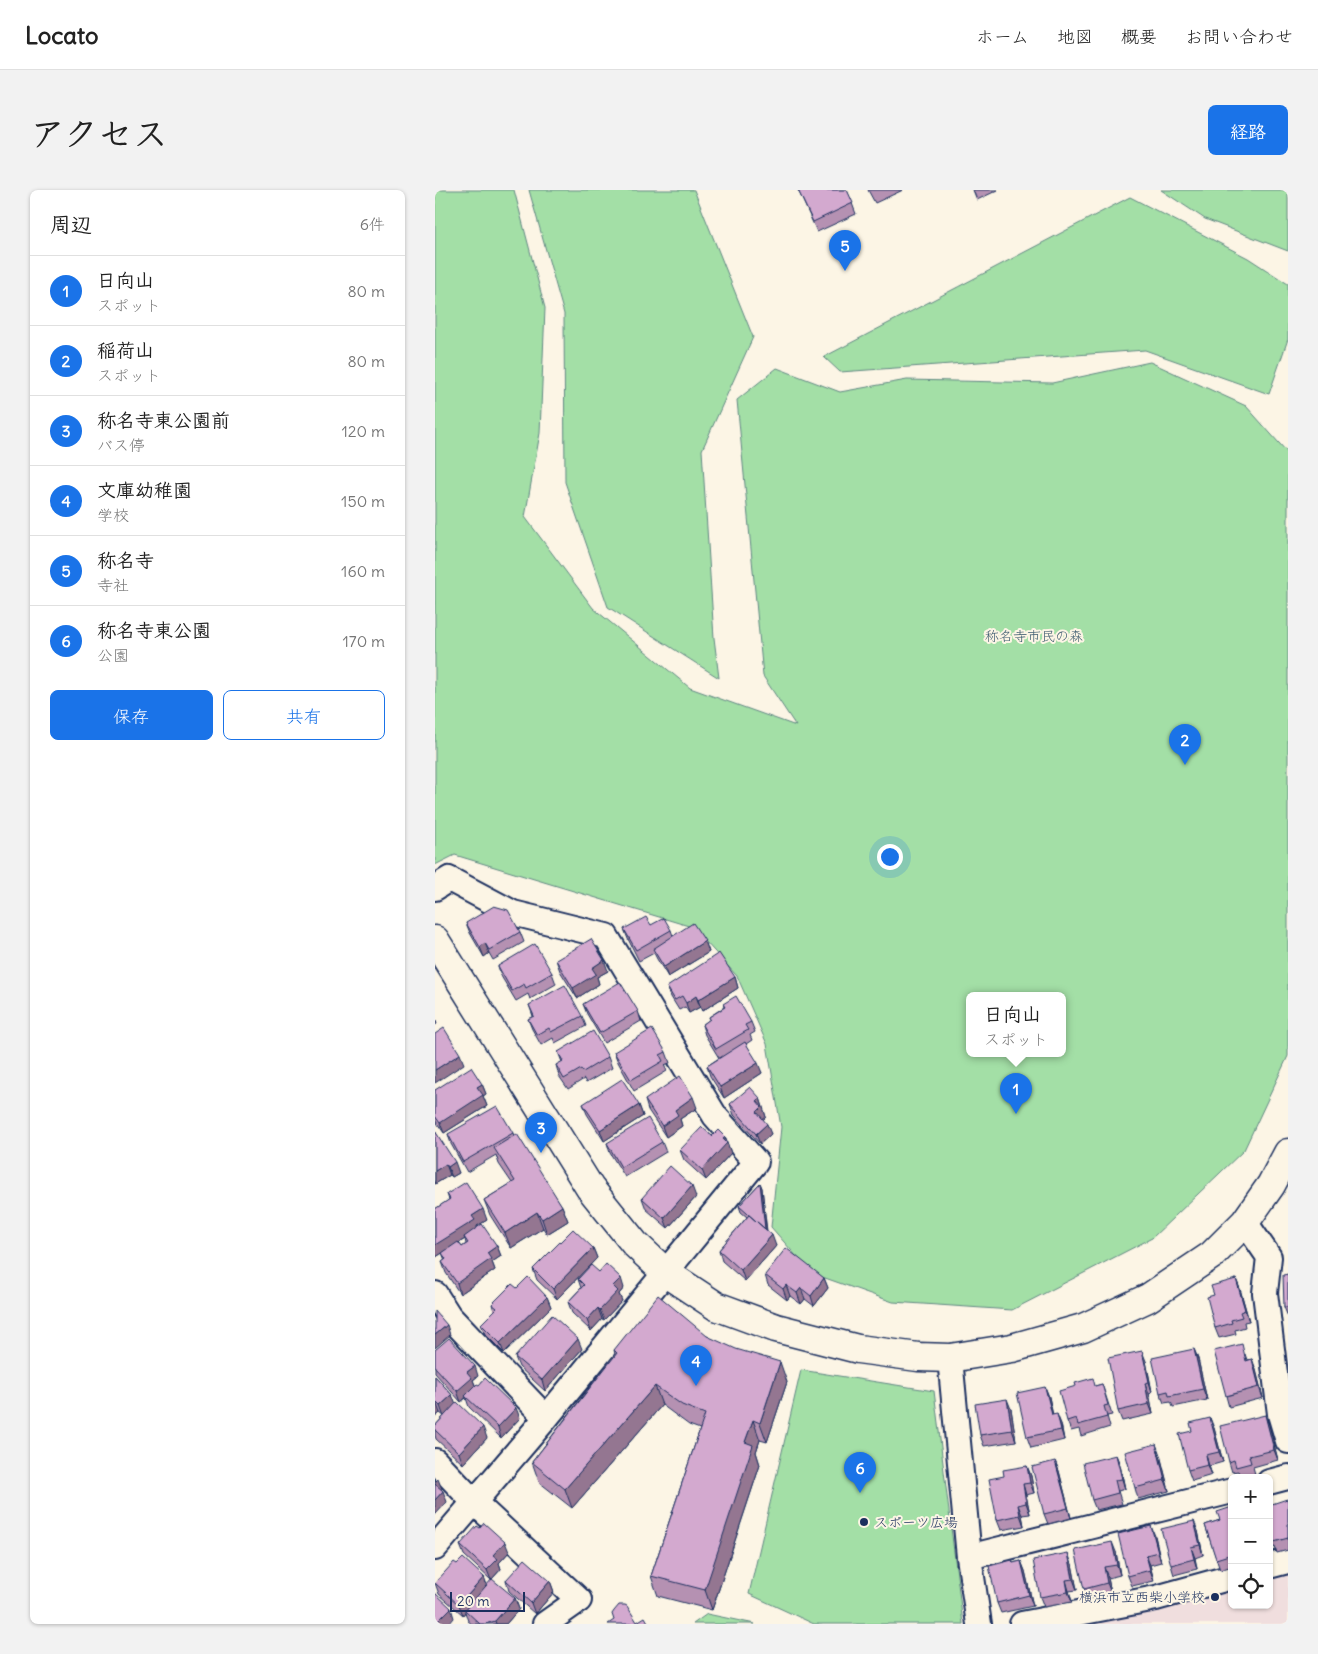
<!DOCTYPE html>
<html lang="ja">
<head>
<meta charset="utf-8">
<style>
  :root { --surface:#fff; --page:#f2f2f2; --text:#222; --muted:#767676; --line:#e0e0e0; --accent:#1a73e8 }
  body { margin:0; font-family:Delius,"Klee One",sans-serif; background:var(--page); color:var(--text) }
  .controls { position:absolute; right:15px; bottom:15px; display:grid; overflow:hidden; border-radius:8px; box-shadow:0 1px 4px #0004 }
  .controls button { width:45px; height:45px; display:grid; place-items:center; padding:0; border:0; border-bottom:1px solid var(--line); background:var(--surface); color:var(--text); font:25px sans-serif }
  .scale { position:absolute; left:15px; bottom:12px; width:75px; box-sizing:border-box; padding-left:5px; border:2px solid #1b2f5e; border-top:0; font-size:14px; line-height:18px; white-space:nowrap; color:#1b2f5e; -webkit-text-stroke:4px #fcf5e5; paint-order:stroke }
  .you { position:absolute; left:454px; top:666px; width:18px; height:18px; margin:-12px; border:4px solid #fff; border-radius:50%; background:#1a73e8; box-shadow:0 0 0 8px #1a73e833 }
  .badge { display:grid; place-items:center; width:32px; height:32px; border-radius:50%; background:var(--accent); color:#fff; font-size:16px; font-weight:700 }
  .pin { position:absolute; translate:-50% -41px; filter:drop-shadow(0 1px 2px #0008) }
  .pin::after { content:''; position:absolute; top:26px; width:18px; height:15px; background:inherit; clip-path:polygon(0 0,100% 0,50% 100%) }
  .popup { position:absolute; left:531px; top:802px; width:100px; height:65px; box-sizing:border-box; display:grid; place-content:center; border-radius:8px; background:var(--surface); filter:drop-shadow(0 1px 4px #0005); font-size:16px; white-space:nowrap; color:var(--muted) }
  .popup b { font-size:19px; color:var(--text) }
  .popup::after { content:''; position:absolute; left:50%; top:100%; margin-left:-10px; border:10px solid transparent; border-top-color:var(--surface) }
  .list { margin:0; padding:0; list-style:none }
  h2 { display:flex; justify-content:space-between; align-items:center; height:65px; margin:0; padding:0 20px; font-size:21px }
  h2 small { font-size:16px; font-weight:400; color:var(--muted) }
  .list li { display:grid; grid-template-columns:32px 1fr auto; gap:15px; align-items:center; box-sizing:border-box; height:70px; padding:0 20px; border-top:1px solid var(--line) }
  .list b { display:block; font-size:19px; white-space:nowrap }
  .list p { margin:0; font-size:16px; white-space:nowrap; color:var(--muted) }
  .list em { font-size:16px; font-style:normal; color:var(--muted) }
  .actions { display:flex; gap:10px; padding:15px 20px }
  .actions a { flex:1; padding:11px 0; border:1px solid var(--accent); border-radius:8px; text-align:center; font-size:18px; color:var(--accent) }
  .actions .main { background:var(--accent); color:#fff }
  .icon { flex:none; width:28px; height:28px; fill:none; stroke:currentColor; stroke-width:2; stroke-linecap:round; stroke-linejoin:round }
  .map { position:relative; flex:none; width:853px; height:1434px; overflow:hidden; border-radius:8px }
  header { display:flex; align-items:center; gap:30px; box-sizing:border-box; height:70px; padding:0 25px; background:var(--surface); border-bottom:1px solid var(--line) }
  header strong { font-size:24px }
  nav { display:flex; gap:28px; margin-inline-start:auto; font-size:18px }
  .intro { display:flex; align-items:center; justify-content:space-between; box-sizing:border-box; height:120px; padding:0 30px }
  h1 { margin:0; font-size:35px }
  .button { padding:12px 22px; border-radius:8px; background:var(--accent); color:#fff; font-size:18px; font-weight:700 }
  main { display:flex; gap:30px; padding:0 30px }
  aside { flex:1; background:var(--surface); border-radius:8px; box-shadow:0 1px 4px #0004 }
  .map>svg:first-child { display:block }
  .built { fill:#f0dede }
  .green { fill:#a3dfa6; stroke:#5f8782; fill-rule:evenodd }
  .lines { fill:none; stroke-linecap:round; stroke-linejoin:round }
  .street-casing { stroke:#1b2f5e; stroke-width:28 }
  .secondary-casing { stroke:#1b2f5e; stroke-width:31 }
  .street { stroke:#fcf5e5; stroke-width:24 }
  .secondary { stroke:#fcf5e5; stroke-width:28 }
  .wall { fill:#b591b2; stroke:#1b2f5e; fill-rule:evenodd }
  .shaded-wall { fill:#947691; stroke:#1b2f5e }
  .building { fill:#d3a9cf; stroke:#1b2f5e }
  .poi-dot { fill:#1b2f5e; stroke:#fcf5e5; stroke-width:2 }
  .labels { text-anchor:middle; stroke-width:4; stroke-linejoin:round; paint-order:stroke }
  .park-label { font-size:14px; fill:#3d5b70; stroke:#fcf5e5 }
  .poi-label { font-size:14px; fill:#1b2f5e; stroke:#fcf5e5; text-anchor:start }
</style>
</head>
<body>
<header>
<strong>Locato</strong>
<nav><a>ホーム</a><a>地図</a><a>概要</a><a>お問い合わせ</a></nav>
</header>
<div class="intro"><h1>アクセス</h1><a class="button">経路</a></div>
<main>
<aside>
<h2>周辺<small>6件</small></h2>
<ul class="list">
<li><span class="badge">1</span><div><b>日向山</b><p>スポット</p></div><em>80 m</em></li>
<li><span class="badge">2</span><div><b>稲荷山</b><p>スポット</p></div><em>80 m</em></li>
<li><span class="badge">3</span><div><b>称名寺東公園前</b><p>バス停</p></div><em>120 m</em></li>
<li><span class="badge">4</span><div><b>文庫幼稚園</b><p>学校</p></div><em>150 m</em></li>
<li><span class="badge">5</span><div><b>称名寺</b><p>寺社</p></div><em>160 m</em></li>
<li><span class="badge">6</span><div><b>称名寺東公園</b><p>公園</p></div><em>170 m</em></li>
</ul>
<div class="actions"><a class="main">保存</a><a>共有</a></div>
</aside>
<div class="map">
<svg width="853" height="1434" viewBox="0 0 853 1434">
  <rect width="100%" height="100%" fill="#fcf5e5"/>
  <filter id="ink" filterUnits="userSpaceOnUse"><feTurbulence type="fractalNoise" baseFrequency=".02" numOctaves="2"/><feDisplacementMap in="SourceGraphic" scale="10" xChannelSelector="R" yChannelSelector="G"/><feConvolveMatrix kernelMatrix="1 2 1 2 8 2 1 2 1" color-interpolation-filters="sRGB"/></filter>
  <g filter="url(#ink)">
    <path class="built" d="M853,1384V1434H657L797,1398V1415H834V1388Z"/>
    <path class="green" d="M0,0H79L110,118L105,243L90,327L158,418L255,498L361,536L328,486L302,210L342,178L405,202L472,190L617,193L715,172L811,216L852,262L853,260V866L809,960L717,1048L577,1120L458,1112L376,1083L336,1037L346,937L332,854L302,786L257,737L20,665L0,675ZM535,805H627V863H535Z
      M94,0H259L318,147L267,260L279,448L284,488L173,417L130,292L129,124Z
      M726,0H853V61L770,29Z
      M695,7L813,68L853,94V149L834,204L710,160L405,182L389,167Z
      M366,1180L499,1201L528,1434H379L314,1404Z
      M272,1424L320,1434H258Z"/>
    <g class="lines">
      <defs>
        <path id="street" d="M0,698L14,689L78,723L171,746L280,926L321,972L111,1228L0,1358
          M810,1032L834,1067L830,1103L845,1224L853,1251
          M0,1104L14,1126L111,1228
          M515,1168L534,1367L544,1434
          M0,1271L39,1312L144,1410L110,1434
          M834,1292L853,1287
          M534,1367L797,1301
          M834,1376L853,1371
          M587,1434L721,1408L797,1387"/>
        <path id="secondary" d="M0,750L155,998L200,1054L231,1083L281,1116L341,1138L423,1159L483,1167L515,1168L577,1158L648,1138L713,1108L777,1065L810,1032L836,995L853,963"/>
      </defs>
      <use href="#street" class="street-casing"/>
      <use href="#secondary" class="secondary-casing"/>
      <use href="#street" class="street"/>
      <use href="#secondary" class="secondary"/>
    </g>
    <path class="wall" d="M363,0H412L421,24L382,42Z
      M433,0H468L440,13Z
      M538,0H563L542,10Z
      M31,733L85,742L89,752L58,770L54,763L49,767L35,743Z
      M216,735L236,740L238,746L270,751L274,762L233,787L222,769L219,763L204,771L193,749L189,739Z
      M121,770L173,781L162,787L164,794L142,808L125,781Z
      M63,776L117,783L121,794L95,809L93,804L81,811L66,786Z
      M300,787L303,798L267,821L265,817L254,823L250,817L244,820L236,807L232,797Z
      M148,814L203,821L206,831L169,853L152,824Z
      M288,814L316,832L320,842L315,845L317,850L311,854L327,883L289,908L275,886L272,876L284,868L270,845L267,835L275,829L274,827L289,817Z
      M94,815L147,826L151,836L120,853L118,848L106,855L97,839L93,829L98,826Z
      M0,828L2,834L0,835Z
      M123,862L173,867L177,878L151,893L149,889L133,899L124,886L121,875L127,872Z
      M179,862H231L235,873L229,875L232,881L199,901L183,872Z
      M47,894L51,904L48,906L52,916L9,943L0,930V900Z
      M325,908L331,927L328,930L336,944L325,954L299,925L295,914Z
      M210,910L262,918L245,929L247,936L231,947L213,920Z
      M148,914L204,915L208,926L169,951L152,924Z
      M0,941L24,983L17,987L15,985L0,994Z
      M78,943L79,946L127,1016L133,1031L112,1044L108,1038L76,1058L55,1025L49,1010L77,993L64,974L61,965L32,982L16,954L13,944Z
      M277,946L290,947L296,963L271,990L249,970L245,960Z
      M227,952L231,962L190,987L175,963L172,953Z
      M325,993L327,998L332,1041L341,1056L310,1091L287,1071L284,1060L312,1027L306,1022L304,1016Z
      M12,1004L52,1030L42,1036V1038L62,1056L66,1066L57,1072L60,1080L25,1104L11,1083L7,1072L10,1070L7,1063L12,1060L1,1067L0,1065V1019L14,1010ZM30,1049L31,1054L27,1057L24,1053Z
      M261,1007L233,1038L211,1019L207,1008Z
      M158,1058L162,1068L122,1109L102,1090L98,1079Z
      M164,1082L189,1098L184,1104L187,1111L169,1130L167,1129L156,1141L137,1123L133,1112L146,1098L143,1089Z
      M853,1084V1127L849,1117Z
      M330,1085L389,1088L393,1098L379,1116L370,1109L366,1114L355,1106L352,1110L333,1095Z
      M801,1089L805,1099L814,1131L809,1132L810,1137L800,1140L801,1144L784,1148L780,1138L779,1105Z
      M82,1098L112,1107L116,1117L69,1163L50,1144L46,1134L59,1121L57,1114Z
      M272,1146L352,1192L332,1252L325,1250L321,1262L325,1275L277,1420L223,1406L216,1386L265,1239L254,1235L227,1215L137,1318L104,1292L97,1272L180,1164L179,1160Z
      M147,1159L110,1201L84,1177L80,1167Z
      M759,1159L763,1169L772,1210L738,1217L736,1212L729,1213L725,1203Z
      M0,1160L43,1186L38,1190L40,1195L85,1228L66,1248L34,1217L31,1208L26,1212L0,1183Z
      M810,1164L812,1170L817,1169L821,1180L828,1208L794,1217L791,1206Z
      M711,1171L717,1202L714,1203L718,1224L687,1231L683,1221Z
      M0,1186L17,1205L20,1214L52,1248L28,1274L1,1249L0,1245V1236L9,1226L5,1223L0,1227Z
      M667,1194L677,1225L672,1226L675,1237L646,1246L644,1239L636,1241L632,1231L660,1196Z
      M610,1197L614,1207L618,1225L626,1234L629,1250L596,1258L592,1247Z
      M576,1219L581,1251L549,1256L545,1245Z
      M830,1225L834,1235L843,1270L818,1277L820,1284L805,1287L803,1281L797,1282L794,1272Z
      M779,1238L788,1272L774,1276L777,1285L757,1291L753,1280Z
      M681,1265L685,1275L690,1299L683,1301L687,1314L661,1320L657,1310Z
      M725,1265L734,1301L703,1309L700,1298Z
      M620,1271L624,1281L636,1328L613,1334L609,1324Z
      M592,1276L596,1286L599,1303L591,1305L595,1324L587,1325L589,1336L566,1340L562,1330L569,1286Z
      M853,1311V1360L842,1363L840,1357L834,1359V1315Z
      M797,1317V1376L785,1380L770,1335L785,1330Z
      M763,1341L768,1365L760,1368L762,1379L739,1385L736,1375Z
      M720,1346L726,1372L715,1375L719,1391L697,1396L693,1386Z
      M25,1355L74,1362L64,1373L66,1379L56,1390L29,1365Z
      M681,1362L685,1385L673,1388L676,1403L652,1409L649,1399Z
      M586,1371L590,1381L598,1416L566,1423L562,1413L578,1373Z
      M22,1374L49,1387L52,1395L80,1408L84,1419L71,1434H37L33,1431L30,1422L28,1425L4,1404L0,1393Z
      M637,1374L642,1400L634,1401L637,1412L609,1417L605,1407Z
      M71,1390L115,1391L119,1402L100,1424L74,1401Z"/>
    <path class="shaded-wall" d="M270,751L274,762L233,787L229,777Z
      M50,753L54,763L49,767L45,757Z
      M169,770L173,781L162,787L164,794L142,808L138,798L157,778Z
      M300,787L303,798L267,821L263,810Z
      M261,806L265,817L254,823L251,813Z
      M25,864L29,874L0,893V880Z
      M323,873L327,883L289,908L285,897Z
      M47,894L51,904L48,906L52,916L9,943L5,933L42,897Z
      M258,907L262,918L245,929L247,936L231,947L227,936L240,920Z
      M325,908L331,927L325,932L322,922V911Z
      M204,915L208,926L169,951L165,940Z
      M332,934L336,944L325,954L321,944Z
      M290,947L296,963L271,990L267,980Z
      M20,972L24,983L17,987L13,977Z
      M11,974L15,985L0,994V981Z
      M325,993L327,998L332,1045L330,1040Z
      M257,996L261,1007L233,1038L229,1028Z
      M127,1016L133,1031L112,1044L107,1029Z
      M48,1019L52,1030L42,1036L43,1041L29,1047L30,1049L1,1067L0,1064V1055L37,1026Z
      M102,1022L108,1038L76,1058L70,1043Z
      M337,1045L341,1056L310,1091L306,1080Z
      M62,1056L66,1066L57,1072L60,1080L25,1104L22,1093L52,1063Z
      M158,1058L162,1068L122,1109L118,1099Z
      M186,1088L189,1098L184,1104L187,1111L169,1130L165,1120L178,1096Z
      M389,1088L393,1098L379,1116L376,1106Z
      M801,1089L805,1099L814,1131L810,1120Z
      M351,1095L355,1106L352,1110L348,1099Z
      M366,1098L370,1109L366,1114L362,1103Z
      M112,1107L116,1117L69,1163L65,1153Z
      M163,1118L167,1129L156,1141L152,1130Z
      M12,1135L15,1145L0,1158V1145Z
      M143,1149L147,1159L110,1201L107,1190Z
      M759,1159L763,1169L772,1210L768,1199Z
      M707,1161L711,1171L717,1202L714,1192Z
      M817,1169L821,1180L828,1208L824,1197Z
      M345,1172L352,1192L332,1252L325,1233Z
      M40,1176L43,1186L38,1190L41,1198L26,1212L22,1201L32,1182Z
      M710,1193L714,1203L718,1224L714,1214Z
      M220,1196L227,1215L137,1318L130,1299Z
      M610,1197L614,1207L620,1236L617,1225Z
      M17,1205L21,1215L9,1227L5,1216Z
      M572,1209L576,1219L581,1251L577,1240Z
      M1,1212L5,1223L0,1227V1213Z
      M81,1218L85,1228L66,1248L63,1237Z
      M622,1224L626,1234L629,1250L626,1240Z
      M830,1225L834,1235L843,1270L839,1260Z
      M775,1228L779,1238L788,1272L784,1262Z
      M318,1230L325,1250L321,1262L325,1275L277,1420L270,1400L310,1252Z
      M48,1237L52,1248L28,1274L24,1263Z
      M721,1254L725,1265L734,1301L730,1290Z
      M681,1265L685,1275L690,1299L687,1289Z
      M771,1265L774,1276L777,1285L773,1275Z
      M620,1271L624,1281L636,1328L633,1318Z
      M592,1276L596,1286L599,1303L595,1293Z
      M3,1289L7,1299L3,1303L0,1296V1292Z
      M588,1294L591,1305L595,1324L591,1313Z
      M8,1301L12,1312L0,1325V1310Z
      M583,1315L587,1325L589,1336L585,1325Z
      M759,1331L763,1341L768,1365L765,1355Z
      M716,1336L720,1346L726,1372L723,1362Z
      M70,1352L74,1362L64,1373L66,1379L56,1390L52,1380L58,1365Z
      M677,1352L681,1362L685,1385L682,1375Z
      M756,1357L760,1368L762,1379L759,1369Z
      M633,1363L637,1374L642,1400L638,1389Z
      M711,1365L715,1375L719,1391L715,1380Z
      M586,1371L590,1381L598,1416L594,1405Z
      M669,1377L673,1388L676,1403L672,1393Z
      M49,1387L52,1397L30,1420V1422L28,1425L24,1415Z
      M631,1390L637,1412L633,1402Z
      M115,1391L119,1402L100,1424L96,1413Z
      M80,1408L84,1419L71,1434H61L60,1431Z
      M16,1418L19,1428L14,1434H0Z"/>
    <path class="building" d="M363,0H412L418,13L378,32Z
      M59,716L73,720L85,742L54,760L50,753L45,757L31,733Z
      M211,727L216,735L229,728L236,740L201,760L189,739Z
      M258,733L270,751L229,777L218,759Z
      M156,749L169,770L157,778L161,784L138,798L121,770Z
      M100,754L117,783L91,798L89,794L77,801L63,776Z
      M284,763L300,787L263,810L261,806L251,813L247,806L240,810L232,797Z
      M185,792L203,821L165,843L148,814Z
      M130,795L147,826L116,842L114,838L102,845L93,829L99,826L94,815Z
      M301,806L316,832L310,835L313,840L281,859L267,835L275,829L274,827L290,817L288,814Z
      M9,838L25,864L0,880V844Z
      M217,839L231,862L225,865L228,871L196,890L179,862Z
      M158,841L173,867L148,882L146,879L129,889L121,875L128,871L123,862Z
      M310,852L323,873L285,897L272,876Z
      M36,877L47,894L42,897L48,905L5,933L0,926V900Z
      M245,886L258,907L240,920L243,925L227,936L210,910Z
      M187,889L204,915L165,940L148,914Z
      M315,897L325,908L322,911L327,917L322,922L332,934L321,944L295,914Z
      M62,916L78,943L28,972L13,944Z
      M213,928L227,952L186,977L172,953Z
      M267,937L277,946L283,940L290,947L288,949L292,953L267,980L245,960Z
      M0,941L20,972L13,977L11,974L0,981Z
      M82,944L127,1016L107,1029L102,1022L70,1043L49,1010L80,991L59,958Z
      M235,976L257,996L229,1028L207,1008Z
      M31,992L48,1019L37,1026L40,1030L0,1055V1019L15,1009L12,1004Z
      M325,993L330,1039L304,1016Z
      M314,1025L337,1045L306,1080L284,1060Z
      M47,1034L62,1056L52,1063L56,1069L22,1093L7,1072L11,1069L7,1063L23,1052L27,1057L33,1053L29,1047Z
      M138,1039L158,1058L118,1099L98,1079Z
      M351,1058L389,1088L376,1106L366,1098L362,1103L351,1095L348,1099L330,1085Z
      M171,1074L186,1088L178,1096L183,1101L165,1120L163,1118L152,1130L133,1112L149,1095L143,1089L156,1075L164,1082Z
      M853,1084V1117H849L848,1085Z
      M93,1087L112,1107L65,1153L46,1134L62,1118L57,1114L77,1094L82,1098Z
      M801,1089L810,1120L805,1122L807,1127L796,1130L797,1133L780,1138L772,1107L779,1105L776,1096Z
      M223,1105L272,1146L301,1159L345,1172L325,1233L318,1230L310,1252L318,1255L270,1400L216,1386L270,1224L247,1215L220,1196L130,1299L97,1272L182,1163L179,1160Z
      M0,1121L12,1135L0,1145Z
      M117,1125L143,1149L107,1190L80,1167Z
      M14,1148L40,1176L32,1182L37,1188L22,1201L0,1177V1160Z
      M807,1154L811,1171L817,1169L824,1197L791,1206L779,1161Z
      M759,1159L768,1199L734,1206L733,1201L725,1203L717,1168Z
      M707,1161L714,1192L710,1193L714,1214L683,1221L673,1168Z
      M0,1186L17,1205L5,1216L1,1212L0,1213Z
      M50,1188L81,1218L63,1237L30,1206L42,1194L44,1195Z
      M658,1188L660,1196L667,1194L673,1215L669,1216L672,1227L643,1235L641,1228L632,1231L624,1201L641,1196L640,1193Z
      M610,1197L617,1225L622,1224L626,1240L592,1247L582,1203Z
      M572,1209L577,1240L545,1245L540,1214Z
      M22,1212L48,1237L24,1263L0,1240V1236Z
      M830,1225L839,1260L814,1266L816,1273L801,1277L799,1270L794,1272L785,1236Z
      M775,1228L784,1262L771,1265L773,1275L753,1280L744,1244L757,1241L755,1233Z
      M721,1254L730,1290L700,1298L690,1262Z
      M681,1265L687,1289L680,1290L683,1303L657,1310L648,1273Z
      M620,1271L633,1318L609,1324L597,1277Z
      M592,1276L595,1293L588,1294L591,1313L583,1315L585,1325L562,1330L554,1289L569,1286L568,1280Z
      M0,1294L8,1301L0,1310Z
      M852,1309L853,1312V1348L839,1352L837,1346L834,1347V1315Z
      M797,1317V1364L781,1369L770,1335L785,1330L782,1322Z
      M759,1331L765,1355L756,1357L759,1369L736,1375L726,1339Z
      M49,1333L70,1352L58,1365L63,1369L52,1380L25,1355L42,1336L45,1338Z
      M716,1336L723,1362L711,1365L715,1380L693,1386L683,1344Z
      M677,1352L682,1375L669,1377L672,1393L649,1399L640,1360Z
      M633,1363L638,1389L631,1390L633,1402L605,1407L598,1370Z
      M28,1368L49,1387L24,1415L0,1393L19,1372L22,1374Z
      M90,1369L115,1391L96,1413L71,1390Z
      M577,1370L578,1373L586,1371L594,1405L562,1413L554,1376Z
      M57,1389L80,1408L60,1431L50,1434H45L30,1420Z
      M0,1403L16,1418L0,1434Z
      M184,1415H190L192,1416L202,1432L210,1427L214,1434H173L179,1430L177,1424L179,1421Z"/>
  </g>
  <g class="poi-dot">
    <circle cx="429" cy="1332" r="5"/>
    <circle cx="780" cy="1407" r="5"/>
  </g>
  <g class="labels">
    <g class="park-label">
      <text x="599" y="451">称名寺市民の森</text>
    </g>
    <g class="poi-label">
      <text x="439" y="1337">スポーツ広場</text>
      <text x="770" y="1412" text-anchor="end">横浜市立西柴小学校</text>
    </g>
  </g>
</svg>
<div class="controls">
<button>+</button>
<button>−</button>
<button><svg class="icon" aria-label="locate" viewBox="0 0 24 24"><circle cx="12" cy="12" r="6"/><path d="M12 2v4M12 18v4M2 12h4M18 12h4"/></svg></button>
</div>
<div class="scale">20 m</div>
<div class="you"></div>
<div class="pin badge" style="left:581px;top:924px">1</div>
<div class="popup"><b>日向山</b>スポット</div>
<div class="pin badge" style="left:750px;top:575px">2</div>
<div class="pin badge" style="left:106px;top:963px">3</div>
<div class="pin badge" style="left:261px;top:1196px">4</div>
<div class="pin badge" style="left:410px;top:81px">5</div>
<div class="pin badge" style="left:425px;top:1303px">6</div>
</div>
</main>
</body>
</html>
